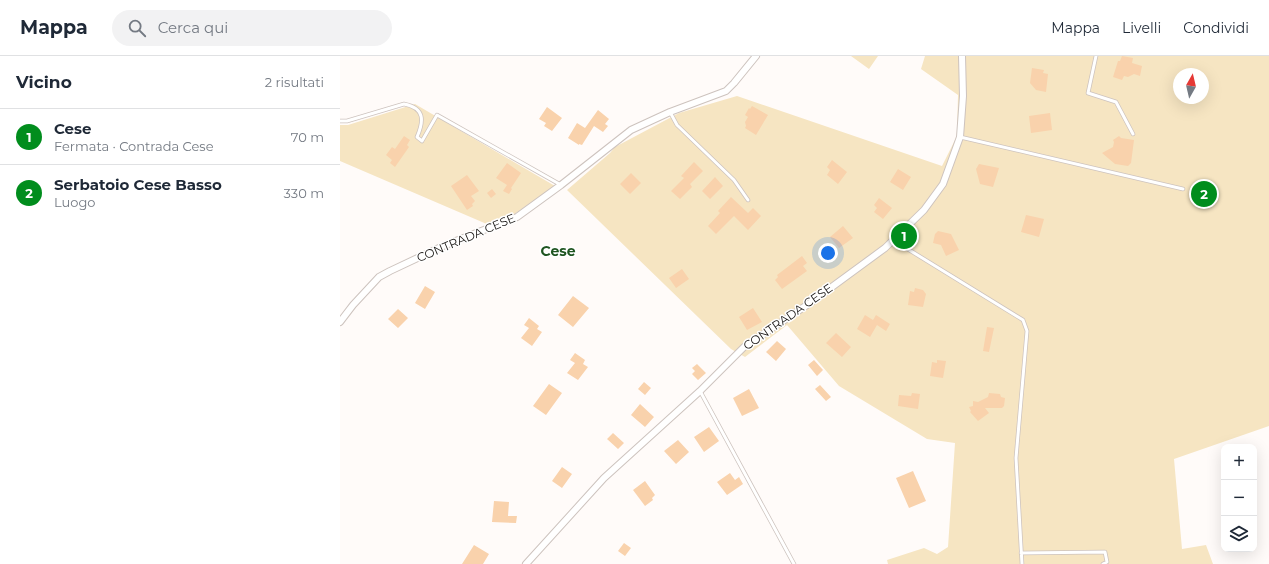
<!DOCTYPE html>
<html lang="it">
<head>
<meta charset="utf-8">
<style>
  :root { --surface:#fff; --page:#f2f2f3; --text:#1f2937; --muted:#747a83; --line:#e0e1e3; --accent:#018d1d }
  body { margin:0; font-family:Montserrat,sans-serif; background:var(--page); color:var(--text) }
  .controls { position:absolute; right:12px; bottom:12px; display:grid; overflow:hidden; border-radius:8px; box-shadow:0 4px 16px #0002 }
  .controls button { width:36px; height:36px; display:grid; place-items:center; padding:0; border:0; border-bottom:1px solid var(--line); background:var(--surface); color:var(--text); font:20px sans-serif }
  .compass { position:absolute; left:833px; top:12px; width:36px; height:36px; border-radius:50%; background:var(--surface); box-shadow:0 4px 16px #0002; rotate:8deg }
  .you { position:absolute; left:488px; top:197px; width:14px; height:14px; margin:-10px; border:3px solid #fff; border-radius:50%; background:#1a73e8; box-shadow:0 0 0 6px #1a73e833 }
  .badge { display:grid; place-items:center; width:26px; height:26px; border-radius:50%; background:var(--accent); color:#fff; font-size:13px; font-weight:700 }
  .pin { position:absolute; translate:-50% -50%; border:2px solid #fff; box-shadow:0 1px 4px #0006 }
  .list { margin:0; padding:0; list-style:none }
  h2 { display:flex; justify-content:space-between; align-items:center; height:52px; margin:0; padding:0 16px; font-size:17px }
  h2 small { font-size:13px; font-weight:400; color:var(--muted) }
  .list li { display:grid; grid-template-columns:26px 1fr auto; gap:12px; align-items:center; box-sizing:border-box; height:56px; padding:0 16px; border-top:1px solid var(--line) }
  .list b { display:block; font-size:15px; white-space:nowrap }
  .list p { margin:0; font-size:13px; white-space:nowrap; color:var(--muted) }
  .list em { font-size:13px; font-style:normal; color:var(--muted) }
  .icon { flex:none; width:22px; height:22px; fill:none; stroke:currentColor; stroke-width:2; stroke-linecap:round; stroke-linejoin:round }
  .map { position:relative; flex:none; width:929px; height:508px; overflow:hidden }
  header { display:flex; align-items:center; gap:24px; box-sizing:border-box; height:56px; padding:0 20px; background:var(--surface); border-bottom:1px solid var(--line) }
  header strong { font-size:19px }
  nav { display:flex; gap:22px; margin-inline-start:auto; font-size:14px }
  .search { width:280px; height:36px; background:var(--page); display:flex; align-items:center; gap:10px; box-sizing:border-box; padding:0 14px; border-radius:22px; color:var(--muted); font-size:15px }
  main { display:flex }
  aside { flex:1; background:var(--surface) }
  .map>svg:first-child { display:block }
  .green { fill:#f6e5c2; fill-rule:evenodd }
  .building { fill:#f9d2ac }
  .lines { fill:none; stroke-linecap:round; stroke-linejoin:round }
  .service-casing { stroke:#cdc3be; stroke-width:4.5 }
  .minor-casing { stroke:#cdc3be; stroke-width:8 }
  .service { stroke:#fff; stroke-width:3 }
  .minor { stroke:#fff; stroke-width:6 }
  .labels { text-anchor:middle; stroke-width:3; stroke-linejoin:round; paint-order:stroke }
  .street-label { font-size:12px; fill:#171412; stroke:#fff }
  .quarter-label { font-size:14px; font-weight:bold; fill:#1f5521; stroke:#fff }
</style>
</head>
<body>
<header>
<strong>Mappa</strong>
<div class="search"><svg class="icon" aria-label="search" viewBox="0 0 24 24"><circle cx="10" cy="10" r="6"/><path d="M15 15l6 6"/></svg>Cerca qui</div>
<nav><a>Mappa</a><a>Livelli</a><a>Condividi</a></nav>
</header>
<main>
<aside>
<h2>Vicino<small>2 risultati</small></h2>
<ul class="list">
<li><span class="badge">1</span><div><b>Cese</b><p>Fermata · Contrada Cese</p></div><em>70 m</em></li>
<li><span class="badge">2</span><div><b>Serbatoio Cese Basso</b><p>Luogo</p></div><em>330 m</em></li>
</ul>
</aside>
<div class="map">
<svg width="929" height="508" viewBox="0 0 929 508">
  <rect width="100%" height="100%" fill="#fffbf9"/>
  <path class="green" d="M511,0H538L529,13Z
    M585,0H929V370L834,403L842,493L866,489L873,508H548L547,504L584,492L597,498L608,491L615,387L587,383L499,330L447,269L405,301L391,293L227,134L270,97L275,91L339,57L397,40L602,110L617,80L618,39L581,13ZM839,18H863V42H839Z
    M75,48L215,130L173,159L149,169L0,105V69H8Z"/>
  <path class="building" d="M782,0L793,2L792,7L802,10L800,20L794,18L788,21L784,20L782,24L773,21L778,5H780Z
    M692,12L704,14L703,17L708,18L706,36L696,34L690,27Z
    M412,50L428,59L416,79L405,72L406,70L405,66L408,61L405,59L409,52L410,53Z
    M207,51L222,62L212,75L204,70L206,67L199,63Z
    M258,54L269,63L265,68L268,70L263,76L254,70L242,89L239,88V89L228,82L237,67L245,72Z
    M710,57L712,74L691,77L689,60Z
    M64,80L70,84L67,89L69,91L55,111L50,107L52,104L46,99L52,91L55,93Z
    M779,80L781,82L794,84L791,107L788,110L775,108L762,97L773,91L774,86L773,84Z
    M492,104L507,116L498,128L487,119L490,114L487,111Z
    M354,106L363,115L350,128L352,131L340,143L331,135L344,122L341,120Z
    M167,107L181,117L171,132L172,133L169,138L163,135L167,129L156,122Z
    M639,108L659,112L653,131L640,128L636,113Z
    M558,113L571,121L563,134L550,126Z
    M291,117L301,127L290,138L280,128Z
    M127,119L139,135L131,140L135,145L132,148L133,150L127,154L111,130Z
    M375,121L383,130L370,143L362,135Z
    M858,132L861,133V132L871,134L869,145L861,144L856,141Z
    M152,133L156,138L151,142L147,137Z
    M391,141L408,157L413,152L421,160L408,174L394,160L376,178L368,170L380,157L378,155Z
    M539,142L552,152L543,163L534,156L537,152L534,149Z
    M686,159L704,163L699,181L681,176Z
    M503,170L513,182L499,192L490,181Z
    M598,175L611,178L619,194L606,200L601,189L593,187L595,178Z
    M462,200L467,207L463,210L467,215L442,233L435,224L438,221L437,219Z
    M342,213L349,223L336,232L329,222Z
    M85,230L95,236L85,253L75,247Z
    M575,232L583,234L586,238L583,251L568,249L570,235L574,236Z
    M233,240L249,252L233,271L218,259Z
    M413,252L422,266L407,274L399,261Z
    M58,253L68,262L58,272L48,263Z
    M525,259L533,264L536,259L550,268L546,275L537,269L530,281L517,273Z
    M189,262L199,270L197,273L202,276L192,290L181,282L189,272L184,269Z
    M647,271L654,272L649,296L643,295Z
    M496,277L511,291L502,301L486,287Z
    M437,285L446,293L436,305L426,296Z
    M235,297L245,304L243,308L248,311L238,324L227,317L235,307L230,304Z
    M474,304L483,314L477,320L468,309Z
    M597,304L606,305L603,322L590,320L592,306L597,307Z
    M357,308L366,317L358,324L352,318L355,315L352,312Z
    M304,326L311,332L305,339L298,333Z
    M209,328L222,337L206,359L193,350Z
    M480,329L491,341L486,345L475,333Z
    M409,333L419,352L402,360L393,342Z
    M572,337L580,338L578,353L558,350L559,339L571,340Z
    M649,337L660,338L661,341L665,342L664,350L662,352H645L649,357L638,365L630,356L631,355L629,351L633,350V345L638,346L648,341Z
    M300,348L314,361L305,371L291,359Z
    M369,371L379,385L364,396L354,381Z
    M273,377L284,387L278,393L267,383Z
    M338,384L349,396L336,408L324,395Z
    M222,411L232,418L222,432L212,425Z
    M573,415L586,445L569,452L556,422Z
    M390,417L395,424L399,421L403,428L387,439L377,426Z
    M305,425L315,439L312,442L313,444L305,450L293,434Z
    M154,445L169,446L168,460H177L176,467L152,466Z
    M284,487L291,492L285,500L278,495Z
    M134,489L149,498L143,508H122Z"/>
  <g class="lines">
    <defs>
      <path id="service" d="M756,0L748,37L776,46L793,78
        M330,56L337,69L394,124L408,144
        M0,65H7L64,48C85,52 84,65 77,81L82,85L97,59L221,129
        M620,81L843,133
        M553,184L683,264L687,275L676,402L682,508
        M360,335L454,508
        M681,497L765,496L767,506L763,508"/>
      <path id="minor" d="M0,266L13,249L39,221L50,215L103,190L177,161L221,129L291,74L330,56L386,35L394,27L416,0
        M186,508L264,422L360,335L404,291L470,247L545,192L584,154L603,128L620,81L623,40L622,0"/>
    </defs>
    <use href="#service" class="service-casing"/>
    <use href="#minor" class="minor-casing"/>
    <use href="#service" class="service"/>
    <use href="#minor" class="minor"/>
  </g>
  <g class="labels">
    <g class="street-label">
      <text transform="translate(126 182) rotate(-23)" y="4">CONTRADA CESE</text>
      <text transform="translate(448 261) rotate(-35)" y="4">CONTRADA CESE</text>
    </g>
    <g class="quarter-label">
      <text x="218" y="200">Cese</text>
    </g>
  </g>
</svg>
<div class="controls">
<button>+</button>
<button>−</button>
<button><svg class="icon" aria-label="layers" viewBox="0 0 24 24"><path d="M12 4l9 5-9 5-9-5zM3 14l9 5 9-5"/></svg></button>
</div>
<svg class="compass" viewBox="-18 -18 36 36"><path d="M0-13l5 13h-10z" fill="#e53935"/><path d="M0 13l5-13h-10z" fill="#747a83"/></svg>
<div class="you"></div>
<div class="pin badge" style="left:564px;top:180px">1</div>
<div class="pin badge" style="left:864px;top:138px">2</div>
</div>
</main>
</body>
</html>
